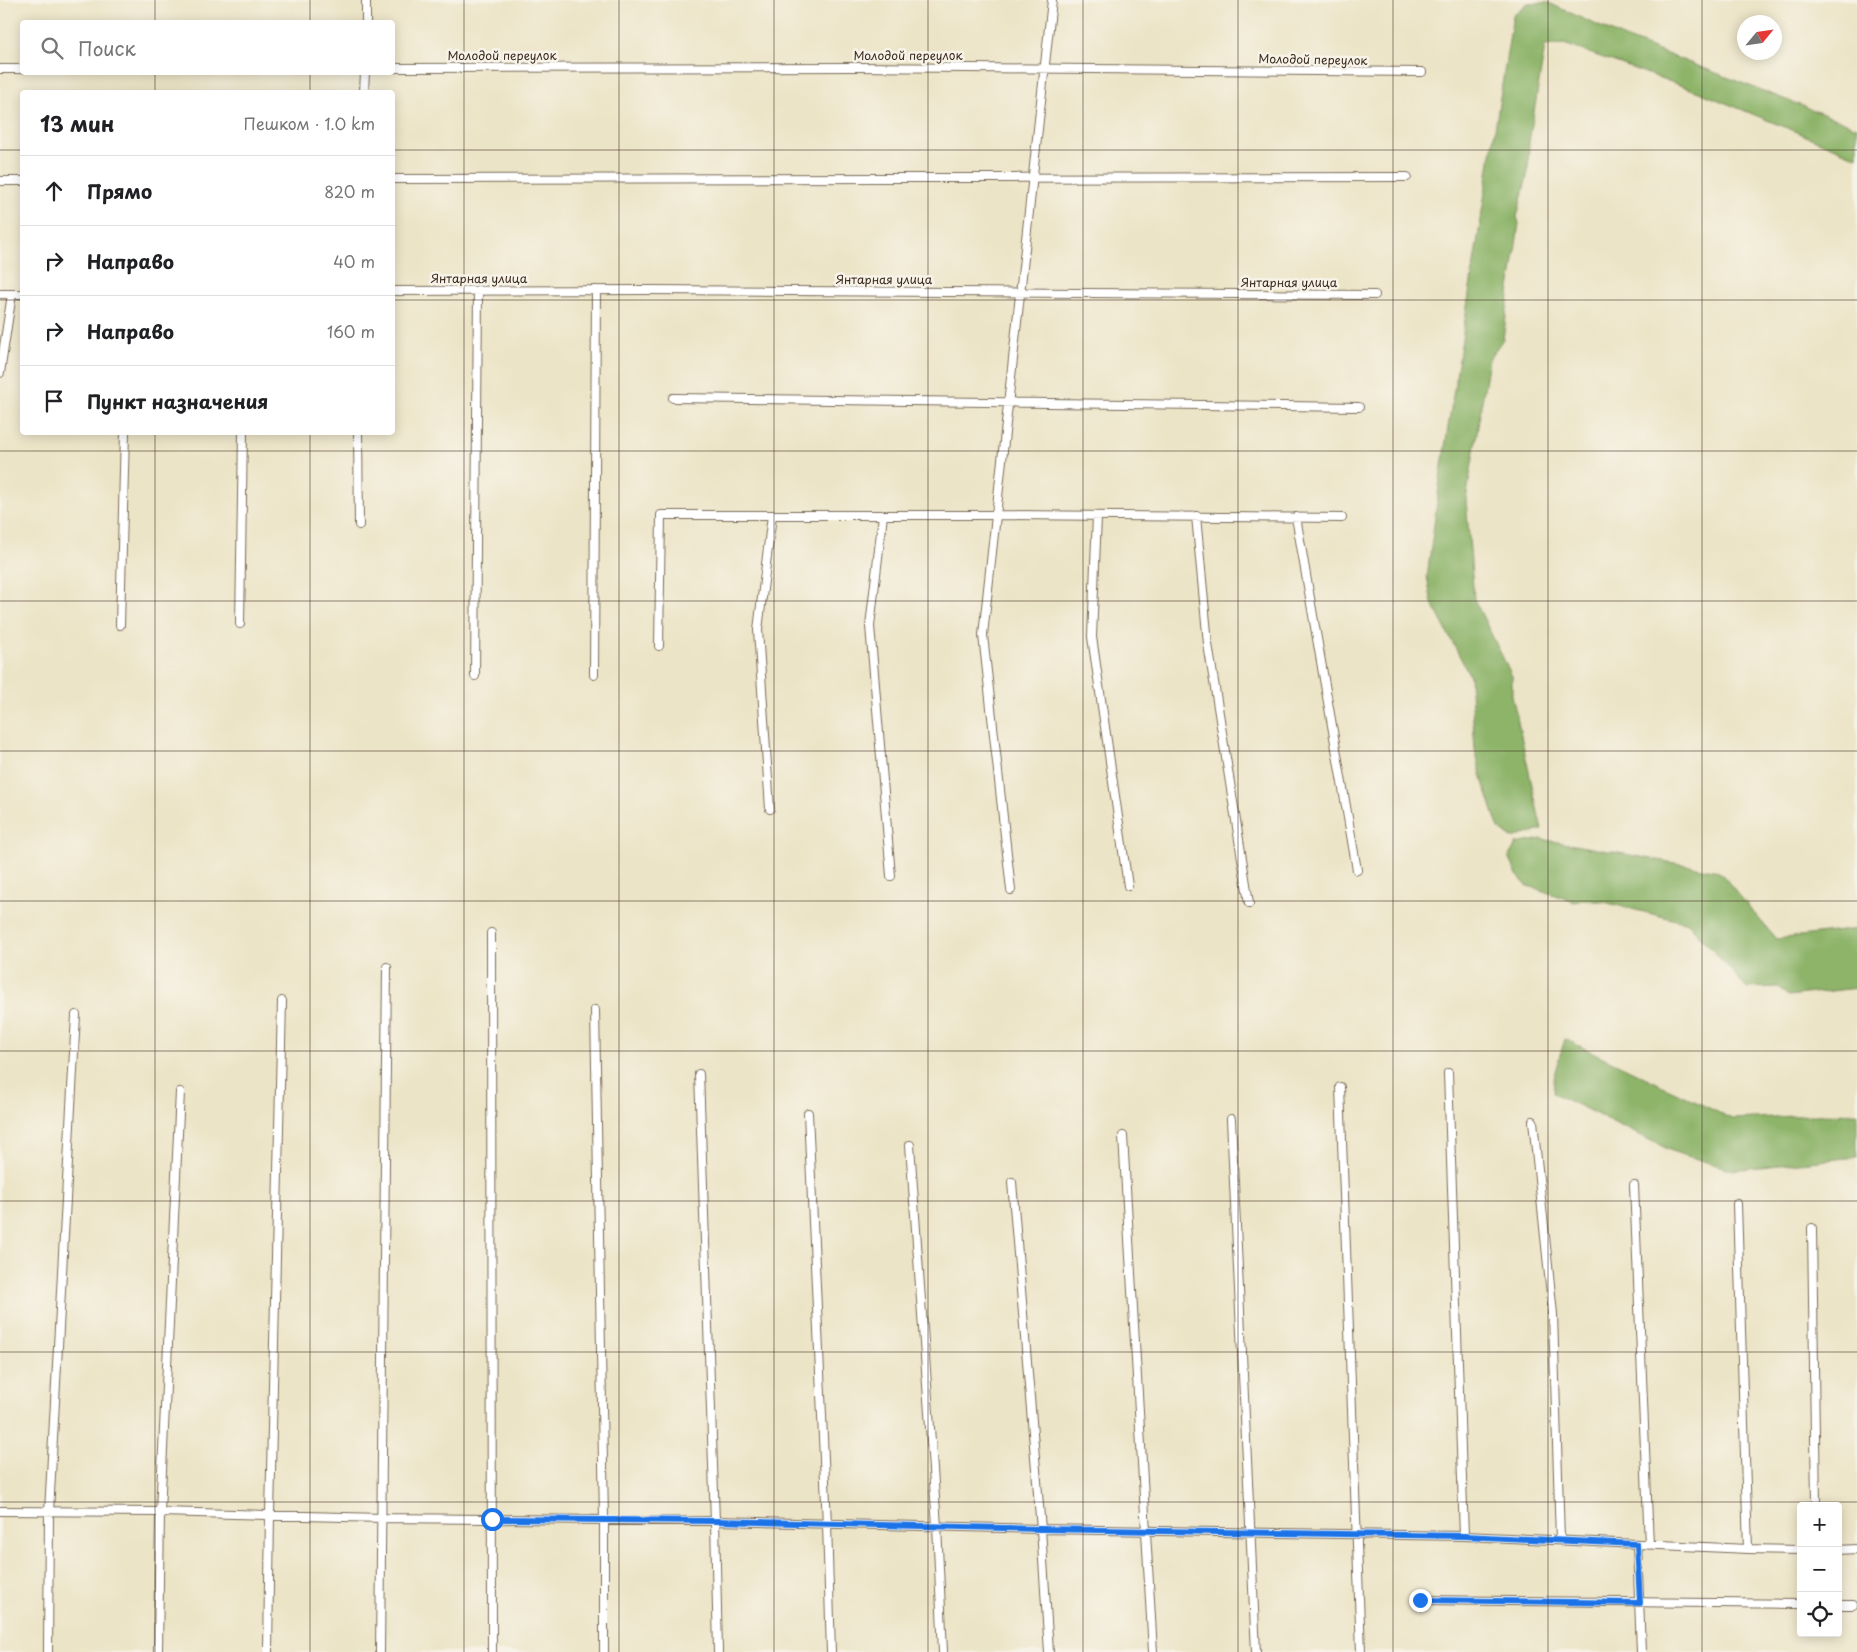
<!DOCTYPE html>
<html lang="ru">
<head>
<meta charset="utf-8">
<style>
  :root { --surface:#fff; --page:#f6f6f6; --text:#202124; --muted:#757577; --line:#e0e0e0 }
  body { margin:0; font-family:"Playpen Sans",sans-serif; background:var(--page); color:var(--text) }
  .controls { position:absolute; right:15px; bottom:15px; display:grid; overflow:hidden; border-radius:5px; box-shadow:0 2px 12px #0003 }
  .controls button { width:45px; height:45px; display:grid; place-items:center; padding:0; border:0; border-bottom:1px solid var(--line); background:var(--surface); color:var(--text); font:25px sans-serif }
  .compass { position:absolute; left:1737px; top:15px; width:45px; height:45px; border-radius:50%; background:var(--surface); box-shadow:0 2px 12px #0003; rotate:61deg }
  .stop { position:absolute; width:15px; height:15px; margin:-11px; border:4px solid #1a73e8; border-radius:50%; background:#fff }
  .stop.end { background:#1a73e8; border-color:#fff; box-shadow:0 1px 5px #0008 }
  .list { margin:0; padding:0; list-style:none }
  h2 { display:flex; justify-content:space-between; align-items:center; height:65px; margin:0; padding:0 20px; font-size:21px }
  h2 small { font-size:16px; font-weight:400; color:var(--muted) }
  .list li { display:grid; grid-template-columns:32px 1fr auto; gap:15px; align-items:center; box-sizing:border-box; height:70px; padding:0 20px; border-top:1px solid var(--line) }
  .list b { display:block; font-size:19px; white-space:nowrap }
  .list em { font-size:16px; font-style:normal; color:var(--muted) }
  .icon { flex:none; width:28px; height:28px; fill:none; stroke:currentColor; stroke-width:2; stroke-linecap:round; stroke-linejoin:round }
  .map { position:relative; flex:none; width:1857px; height:1652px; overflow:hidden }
  .search { position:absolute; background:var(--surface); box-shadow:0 2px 12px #0003; left:20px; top:20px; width:375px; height:55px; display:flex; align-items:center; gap:12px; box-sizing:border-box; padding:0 18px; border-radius:5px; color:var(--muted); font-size:19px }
  .panel { position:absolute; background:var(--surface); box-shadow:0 2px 12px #0003; left:20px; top:90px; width:375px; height:345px; border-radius:5px }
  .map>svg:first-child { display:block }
  .forest { fill:#8db469; stroke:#646f44 }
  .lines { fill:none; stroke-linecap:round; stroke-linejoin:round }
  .street-casing { stroke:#796b59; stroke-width:10 }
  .street { stroke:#fff; stroke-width:8 }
  .route { stroke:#1a73e8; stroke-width:6 }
  .grid { fill:none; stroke:#3b2a1e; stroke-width:1; stroke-opacity:0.55 }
  .labels { text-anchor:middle; stroke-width:5; stroke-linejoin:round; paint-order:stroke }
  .street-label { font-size:12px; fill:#3b2a1e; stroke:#f7f3e8 }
</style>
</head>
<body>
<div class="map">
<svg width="1857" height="1652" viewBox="0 0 1857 1652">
  <rect width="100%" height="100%" fill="#f7f3e8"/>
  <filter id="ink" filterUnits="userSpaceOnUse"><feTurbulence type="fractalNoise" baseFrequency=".02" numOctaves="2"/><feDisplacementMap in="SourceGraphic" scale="10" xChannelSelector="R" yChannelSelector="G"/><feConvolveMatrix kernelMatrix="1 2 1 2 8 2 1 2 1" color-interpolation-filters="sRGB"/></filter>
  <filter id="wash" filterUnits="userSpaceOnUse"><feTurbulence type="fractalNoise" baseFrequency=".0096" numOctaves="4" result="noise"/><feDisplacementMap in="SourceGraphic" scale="20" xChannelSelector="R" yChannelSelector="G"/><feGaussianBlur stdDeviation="1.12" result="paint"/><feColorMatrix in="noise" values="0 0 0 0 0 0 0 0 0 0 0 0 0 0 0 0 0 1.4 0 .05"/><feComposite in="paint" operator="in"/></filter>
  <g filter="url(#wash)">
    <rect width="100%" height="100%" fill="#ece4c6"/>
    <path class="forest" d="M1528,3H1549L1625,38L1857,127V157L1699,92L1564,44L1545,46L1529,142L1528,172L1517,217L1519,223L1503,339L1489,359L1466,500L1474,599L1512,676V695L1542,830L1512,838L1499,829L1483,782L1475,750L1470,676L1432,603L1427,577L1441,472L1513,15Z
      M1541,839L1719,871L1776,939L1857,929V988L1788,996L1778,987L1747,988L1688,923L1604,902L1583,900L1575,902L1526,885L1517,875L1509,856L1516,844Z
      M1565,1039L1732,1119L1857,1113V1157L1732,1170L1674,1152L1553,1093L1555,1071Z"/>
  </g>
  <g filter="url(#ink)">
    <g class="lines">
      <defs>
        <path id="street" d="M366,22V0
          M392,68L854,67L1422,72
          M0,69H22
          M364,92L365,72
          M392,179L1407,177
          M0,181H22
          M392,291L649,290L1375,295
          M0,294H22
          M0,373L12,294
          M673,398L1359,407
          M358,432L359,525
          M883,515L870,626L891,876
          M1097,516L1092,637L1128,886
          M1196,516L1208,644L1249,903
          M1296,517L1357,870
          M240,624L243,432
          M120,625L125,432
          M659,646L661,515H996L1342,518
          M594,675L596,290
          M475,676L478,290
          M770,809L758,630L772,515
          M1011,890L983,635L1052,0
          M491,933L492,1652
          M595,1010L604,1519V1652
          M699,1074L715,1521L718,1652
          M1340,1087L1361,1652
          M808,1113L827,1524L831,1652
          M1231,1119L1256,1652
          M1533,1121L1553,1314L1560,1540
          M1123,1136L1153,1652
          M910,1145L937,1526L943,1652
          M1012,1182L1041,1529L1049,1652
          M1634,1185L1649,1545
          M1737,1204L1748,1549
          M1812,1228L1816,1506
          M0,1511L160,1512L382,1518L715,1521L1041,1529L1464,1536L1448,1073
          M1464,1536L1748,1549L1801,1550
          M1637,1544L1641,1652
          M1838,1550L1857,1549
          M1420,1600L1801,1604
          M1838,1605H1853
          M48,1652L49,1512L76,1015
          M158,1652L160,1512L180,1092
          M268,1652L270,1514L282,1001
          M380,1652L387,967"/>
      </defs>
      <use href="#street" class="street-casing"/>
      <use href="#street" class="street"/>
    </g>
  </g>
  <g class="lines" filter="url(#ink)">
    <path class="route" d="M492,1519L715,1521L1041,1529L1464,1536L1637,1544L1640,1603L1420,1600"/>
  </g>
  <path class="grid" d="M155,0V22M310,0V22M464,0V1652M619,0V1652M774,0V1652M928,0V1652M1083,0V1652M1238,0V1652M1393,0V1652M1548,0V1652M1702,0V1652M155,72V92M310,72V92M0,150H22M392,150H1857M0,300H22M392,300H1857M155,432V1652M310,432V1652M0,451H1857M0,601H1857M0,751H1857M0,901H1857M0,1051H1857M0,1201H1857M0,1352H1857M0,1502H1857"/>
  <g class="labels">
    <g class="street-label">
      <text x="502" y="60">Молодой переулок</text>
      <text x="908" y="60">Молодой переулок</text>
      <text transform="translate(1313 60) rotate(1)" y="4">Молодой переулок</text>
      <text x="479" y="283">Янтарная улица</text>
      <text x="884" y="284">Янтарная улица</text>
      <text x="1289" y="287">Янтарная улица</text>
    </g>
  </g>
</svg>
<div class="controls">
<button>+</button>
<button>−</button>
<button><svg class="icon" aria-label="locate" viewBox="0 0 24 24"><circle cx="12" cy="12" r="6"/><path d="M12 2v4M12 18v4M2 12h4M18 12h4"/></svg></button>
</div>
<svg class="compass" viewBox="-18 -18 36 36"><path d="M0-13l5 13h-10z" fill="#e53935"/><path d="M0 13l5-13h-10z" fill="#757577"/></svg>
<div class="stop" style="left:492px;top:1519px"></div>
<div class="stop end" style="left:1420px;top:1600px"></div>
<div class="search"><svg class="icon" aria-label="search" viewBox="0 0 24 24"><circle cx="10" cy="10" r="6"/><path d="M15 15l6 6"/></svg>Поиск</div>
<section class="panel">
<h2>13 мин<small>Пешком · 1.0 km</small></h2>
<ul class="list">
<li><svg class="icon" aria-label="ahead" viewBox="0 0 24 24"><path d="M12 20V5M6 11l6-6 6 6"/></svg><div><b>Прямо</b></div><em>820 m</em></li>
<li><svg class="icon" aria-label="right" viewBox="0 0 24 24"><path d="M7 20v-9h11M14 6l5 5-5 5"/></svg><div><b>Направо</b></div><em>40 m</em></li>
<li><svg class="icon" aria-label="right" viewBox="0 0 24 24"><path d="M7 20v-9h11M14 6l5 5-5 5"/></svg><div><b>Направо</b></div><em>160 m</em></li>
<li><svg class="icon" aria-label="arrive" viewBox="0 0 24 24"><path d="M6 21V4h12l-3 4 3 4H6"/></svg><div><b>Пункт назначения</b></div></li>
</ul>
</section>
</div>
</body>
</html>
